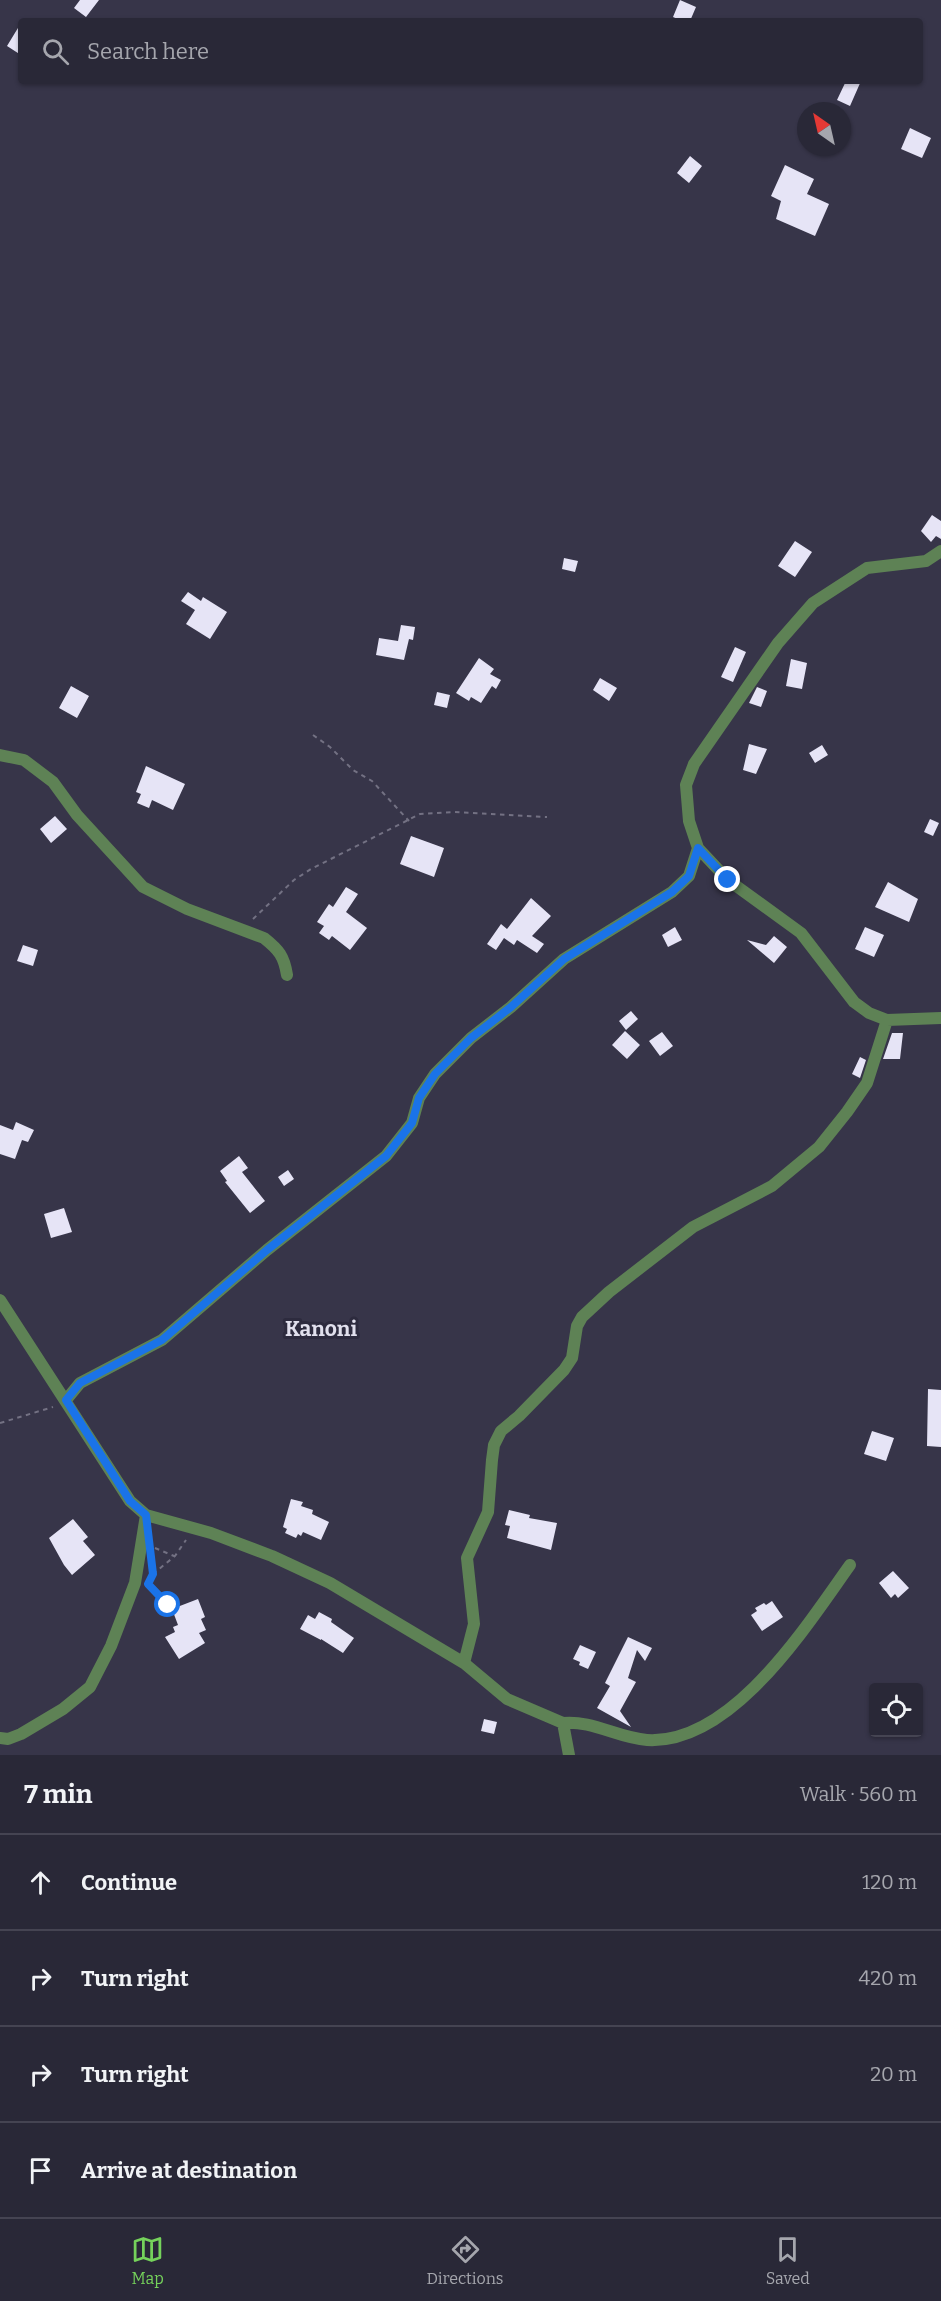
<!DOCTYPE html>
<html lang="en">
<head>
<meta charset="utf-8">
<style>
  :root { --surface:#292837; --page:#31303f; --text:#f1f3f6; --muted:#a5a6ad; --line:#454452; --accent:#75d25b }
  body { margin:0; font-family:Bitter,serif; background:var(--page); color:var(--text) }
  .controls { position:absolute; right:18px; bottom:18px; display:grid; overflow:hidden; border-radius:6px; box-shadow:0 2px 4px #0004 }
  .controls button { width:54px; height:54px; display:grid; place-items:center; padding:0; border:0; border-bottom:2px solid var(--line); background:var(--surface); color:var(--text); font:30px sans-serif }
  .compass { position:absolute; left:797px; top:102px; width:54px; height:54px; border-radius:50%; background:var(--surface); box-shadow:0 2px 4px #0004; rotate:326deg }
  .stop { position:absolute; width:18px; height:18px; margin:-14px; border:4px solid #1a73e8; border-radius:50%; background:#fff }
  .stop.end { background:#1a73e8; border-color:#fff; box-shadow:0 2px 6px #0008 }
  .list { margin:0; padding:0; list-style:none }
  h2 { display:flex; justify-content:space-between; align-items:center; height:78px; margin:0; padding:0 24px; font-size:26px }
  h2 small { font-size:20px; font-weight:400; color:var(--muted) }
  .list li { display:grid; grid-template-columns:39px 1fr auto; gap:18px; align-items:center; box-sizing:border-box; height:96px; padding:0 24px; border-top:2px solid var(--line) }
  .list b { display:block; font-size:22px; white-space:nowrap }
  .list em { font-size:20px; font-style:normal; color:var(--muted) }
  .icon { flex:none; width:33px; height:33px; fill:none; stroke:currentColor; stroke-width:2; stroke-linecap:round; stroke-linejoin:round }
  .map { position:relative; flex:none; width:941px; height:1755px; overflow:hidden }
  .search { position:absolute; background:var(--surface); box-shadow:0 2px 4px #0004; left:18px; right:18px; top:18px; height:66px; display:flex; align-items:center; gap:15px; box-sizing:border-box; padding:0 21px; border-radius:6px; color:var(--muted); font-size:22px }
  .sheet { height:462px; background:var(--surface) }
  nav { display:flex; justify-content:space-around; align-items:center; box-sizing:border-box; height:84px; border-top:2px solid var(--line); background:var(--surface); font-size:16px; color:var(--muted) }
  nav a { display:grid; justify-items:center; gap:3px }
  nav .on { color:var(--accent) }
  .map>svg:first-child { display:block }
  .building { fill:#e6e4f6 }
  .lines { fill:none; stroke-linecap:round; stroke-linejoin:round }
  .path { stroke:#737183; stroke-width:2; stroke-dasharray:4.5 4.5; stroke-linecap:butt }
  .street { stroke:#5e8255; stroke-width:12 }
  .route { stroke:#1a73e8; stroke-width:8 }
  .labels { text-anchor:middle; stroke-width:6; stroke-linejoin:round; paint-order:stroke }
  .quarter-label { font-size:21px; font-weight:bold; fill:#e1e0ed; stroke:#2d2b3e }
</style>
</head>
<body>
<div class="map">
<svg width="941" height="1755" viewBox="0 0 941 1755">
  <rect width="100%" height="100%" fill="#373549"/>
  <path class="building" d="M80,0H99L86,17L74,8Z
    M680,0L696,7L690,21H682L673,17Z
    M21,23V55L7,46Z
    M846,81H861L850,106L837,100Z
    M910,128L931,138L922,158L901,149Z
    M690,156L702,166L689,183L677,173Z
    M785,165L814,179L807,194L829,204L815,236L776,219L781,201L771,196Z
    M932,515L941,521V539L936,536L931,542L921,531Z
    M795,541L812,552L795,577L778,566Z
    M564,558L578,561L575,572L562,569Z
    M188,592L201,601L203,597L227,612L210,639L186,624L195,610L181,601Z
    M401,625L415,627L413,640L409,639L404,660L376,655L379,638L398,641Z
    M735,647L746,652L733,682L721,677Z
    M479,658L494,669L490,674L501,680L496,689L492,686L481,703L471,697L469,701L456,693Z
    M791,659L807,663L802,689L786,686Z
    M600,678L617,688L609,701L593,690Z
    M71,686L89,696L77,718L59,708Z
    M757,687L767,691L761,707L749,703Z
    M437,692L450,695L447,708L434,705Z
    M749,744L767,749L756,774L743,770Z
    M822,745L828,755L815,763L809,753Z
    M146,766L185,784L173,810L152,800L149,808L137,803L141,794L136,792Z
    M55,816L67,829L51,843L40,829Z
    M930,819L939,823L933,836L924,832Z
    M411,836L444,848L434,877L400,864Z
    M888,882L918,899L909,922L875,907Z
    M346,887L358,894L346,912L367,928L350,950L332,936L329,940L319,933L324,926L317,922L329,904L333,907Z
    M531,898L551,916L532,936L544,944L537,953L517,940L514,945L504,938L496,950L487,944L501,924L507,929Z
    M675,927L682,940L668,947L662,935Z
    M865,927L884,935L874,957L855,949Z
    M774,936L787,947L774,963L747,940L766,945Z
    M23,945L38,950L33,966L17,961Z
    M631,1011L638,1019L626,1030L619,1021Z
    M625,1031L640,1045L627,1059L612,1045Z
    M662,1032L673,1046L660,1056L649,1041Z
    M892,1033H903L900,1059H883Z
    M860,1057L866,1060L860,1078L852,1074Z
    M16,1122L34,1130L28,1142L22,1140L15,1159L0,1154V1125L13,1130Z
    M239,1156L248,1168L242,1172L265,1201L250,1213L225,1182L227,1181L220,1171Z
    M288,1170L294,1179L284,1186L278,1177Z
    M64,1208L72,1232L51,1238L44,1214Z
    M928,1389L941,1390V1447L927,1446Z
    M872,1431L894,1438L886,1461L864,1454Z
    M291,1499L303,1502L301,1506L313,1510L312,1514L329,1522L321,1540L303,1532L301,1536L298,1534L296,1538L285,1533L287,1529L283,1527Z
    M509,1510L530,1515L529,1518L557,1523L551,1550L507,1538L510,1526L505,1525Z
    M73,1519L88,1537L83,1541L95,1555L72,1575L64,1565L49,1538Z
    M893,1571L909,1588L898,1598L895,1594L891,1598L879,1583Z
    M198,1599L205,1617L201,1619L206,1630L199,1633L205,1643L179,1659L165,1637L175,1632L173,1627L178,1625L172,1609Z
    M772,1601L783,1617L762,1631L751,1615L757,1611L755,1608L764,1603L766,1605Z
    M319,1612L332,1619L331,1622L354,1638L343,1653L321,1639V1640L300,1629L308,1615L315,1619Z
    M628,1637L652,1648L645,1661L637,1650L628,1678L636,1682L620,1711L631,1727L597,1708L610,1686L605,1683Z
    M580,1645L596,1652L588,1669L579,1665L580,1662L573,1659Z
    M484,1719L497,1722L494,1734L481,1731Z"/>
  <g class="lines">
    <path class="path" d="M313,735L330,747L353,770L372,781L409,821
      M253,919L294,880L311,869L420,814L453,812L547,817
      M0,1423L53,1407
      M155,1548L174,1556
      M151,1565L153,1574L175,1556L186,1540
      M153,1574L149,1584L168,1605"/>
    <path class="street" d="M941,551L926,561L867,568L813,603L778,643L746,689L694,764L686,785L689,821L698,848L728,880L801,933L854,1002L869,1013L887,1020L941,1018
      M0,755L24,760L53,782L77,815L143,887L187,909L264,938C279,950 284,956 287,975
      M0,1300L130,1501L146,1515L211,1533L272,1556L330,1583L464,1663L507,1699L563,1723L569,1755
      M66,1400L80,1383L162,1340L267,1250L386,1156L412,1123L419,1098L435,1074L471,1038L511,1007L564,959L672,892L689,876L698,848
      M464,1663L474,1624L467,1558L488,1512L492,1460L494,1445L501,1431L519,1416L564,1370L572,1358L577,1326L582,1317L609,1292L693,1227L772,1186L819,1147L847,1112L867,1083L887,1020
      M563,1723C592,1720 618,1738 647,1740C732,1745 807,1625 850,1565
      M0,1738L8,1739L21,1734L63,1709L90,1687L111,1646L135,1583L146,1515"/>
  </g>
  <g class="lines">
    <path class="route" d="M168,1605L148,1584L153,1574L146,1515L130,1501L66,1400L80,1383L162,1340L267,1250L386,1156L412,1123L419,1098L435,1074L471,1038L511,1007L564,959L672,892L689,876L698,848L728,880"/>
  </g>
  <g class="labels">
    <g class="quarter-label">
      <text x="321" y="1336">Kanoni</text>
    </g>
  </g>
</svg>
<div class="controls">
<button><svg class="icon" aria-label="locate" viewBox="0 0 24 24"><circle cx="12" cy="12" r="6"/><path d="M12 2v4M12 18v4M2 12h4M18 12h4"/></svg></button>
</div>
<svg class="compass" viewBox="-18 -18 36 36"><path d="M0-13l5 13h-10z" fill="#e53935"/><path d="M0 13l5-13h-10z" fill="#a5a6ad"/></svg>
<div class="stop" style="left:168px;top:1605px"></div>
<div class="stop end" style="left:728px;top:880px"></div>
<div class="search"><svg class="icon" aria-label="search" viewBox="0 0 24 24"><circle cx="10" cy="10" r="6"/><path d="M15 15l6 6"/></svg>Search here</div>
</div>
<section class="sheet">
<h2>7 min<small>Walk · 560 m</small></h2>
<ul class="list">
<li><svg class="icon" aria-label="ahead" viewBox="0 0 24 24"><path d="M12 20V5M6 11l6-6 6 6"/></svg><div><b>Continue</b></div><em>120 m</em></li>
<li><svg class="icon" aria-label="right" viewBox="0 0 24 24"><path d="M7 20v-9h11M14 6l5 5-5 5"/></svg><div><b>Turn right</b></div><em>420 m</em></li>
<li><svg class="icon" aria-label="right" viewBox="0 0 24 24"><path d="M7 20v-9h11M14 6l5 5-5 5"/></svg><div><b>Turn right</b></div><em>20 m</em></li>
<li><svg class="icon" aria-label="arrive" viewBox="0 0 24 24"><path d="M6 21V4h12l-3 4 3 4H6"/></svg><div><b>Arrive at destination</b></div></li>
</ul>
</section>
<nav>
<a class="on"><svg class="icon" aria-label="map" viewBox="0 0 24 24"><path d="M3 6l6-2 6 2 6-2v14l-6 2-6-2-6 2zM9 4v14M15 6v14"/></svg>Map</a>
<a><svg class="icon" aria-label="directions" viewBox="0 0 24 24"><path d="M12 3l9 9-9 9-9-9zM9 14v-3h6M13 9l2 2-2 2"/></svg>Directions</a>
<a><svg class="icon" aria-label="saved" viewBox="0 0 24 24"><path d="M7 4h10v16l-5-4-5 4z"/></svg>Saved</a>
</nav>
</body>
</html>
